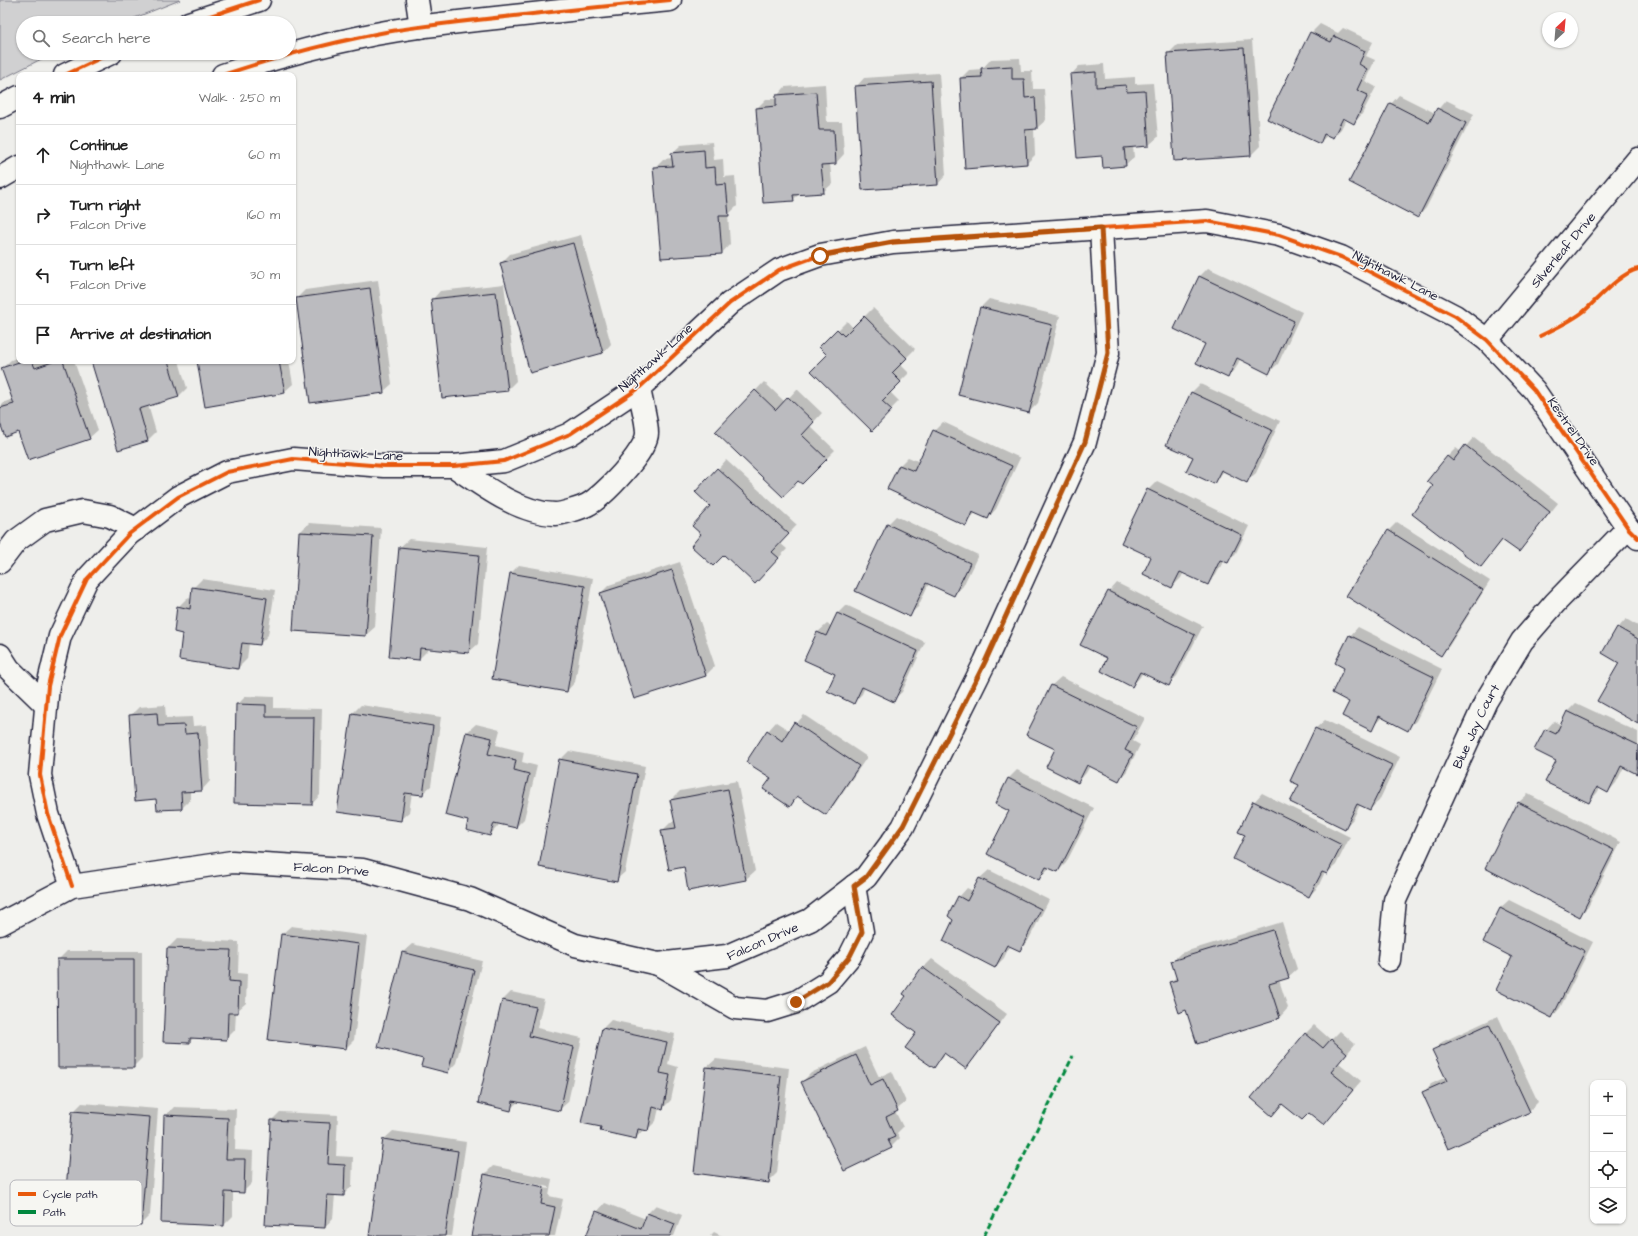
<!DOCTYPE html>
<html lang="en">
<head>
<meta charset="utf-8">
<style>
  :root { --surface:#fff; --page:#f2f2f2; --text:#222; --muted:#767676; --line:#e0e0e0 }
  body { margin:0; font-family:"Architects Daughter",sans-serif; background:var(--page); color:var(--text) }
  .controls { position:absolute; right:12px; bottom:12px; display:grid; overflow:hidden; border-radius:8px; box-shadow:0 1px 3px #0004 }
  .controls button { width:36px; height:36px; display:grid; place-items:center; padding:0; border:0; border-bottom:1px solid var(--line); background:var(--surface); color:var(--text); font:20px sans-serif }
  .compass { position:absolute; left:1542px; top:12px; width:36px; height:36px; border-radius:50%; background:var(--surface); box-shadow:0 1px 3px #0004; rotate:26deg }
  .stop { position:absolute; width:12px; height:12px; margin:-9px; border:3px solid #b45309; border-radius:50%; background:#fff }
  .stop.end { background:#b45309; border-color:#fff; box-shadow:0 1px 4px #0008 }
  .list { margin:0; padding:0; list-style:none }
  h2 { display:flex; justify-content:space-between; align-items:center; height:52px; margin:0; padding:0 16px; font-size:17px }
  h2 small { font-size:13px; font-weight:400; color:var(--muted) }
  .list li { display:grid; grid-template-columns:26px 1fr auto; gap:12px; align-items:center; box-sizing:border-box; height:60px; padding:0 16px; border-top:1px solid var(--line) }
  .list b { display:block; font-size:15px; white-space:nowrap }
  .list p { margin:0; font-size:13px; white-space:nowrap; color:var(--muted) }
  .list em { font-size:13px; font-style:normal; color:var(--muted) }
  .icon { flex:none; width:22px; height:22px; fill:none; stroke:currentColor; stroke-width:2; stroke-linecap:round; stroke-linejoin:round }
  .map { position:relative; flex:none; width:1638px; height:1236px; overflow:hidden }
  .search { position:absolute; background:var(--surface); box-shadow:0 1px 3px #0004; left:16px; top:16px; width:280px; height:44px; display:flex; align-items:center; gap:10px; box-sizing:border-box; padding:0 14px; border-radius:22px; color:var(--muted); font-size:15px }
  .panel { position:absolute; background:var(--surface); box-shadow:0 1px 3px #0004; left:16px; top:72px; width:280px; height:292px; border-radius:8px }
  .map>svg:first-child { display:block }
  .green { fill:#d0d0d1; stroke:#797986 }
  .shadow { fill:#0003; fill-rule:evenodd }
  .building { fill:#bbbbbf; stroke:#22223b }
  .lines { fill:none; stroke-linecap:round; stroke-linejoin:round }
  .street-casing { stroke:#22223b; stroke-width:25 }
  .secondary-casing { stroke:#22223b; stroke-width:25 }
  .street { stroke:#f6f6f2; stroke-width:22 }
  .secondary { stroke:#f6f6f2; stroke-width:22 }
  .quiet { stroke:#00873e; stroke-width:3; stroke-dasharray:6 3; stroke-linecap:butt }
  .cycleway-casing { stroke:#f6f6f2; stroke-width:6 }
  .cycleway { stroke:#e8590c; stroke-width:4 }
  .route { stroke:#b45309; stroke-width:5 }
  .labels { text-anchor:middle; stroke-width:3; stroke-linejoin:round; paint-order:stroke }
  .street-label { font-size:13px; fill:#22223b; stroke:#f6f6f2 }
  .key { fill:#f6f6f2; stroke:#b6b6bb; stroke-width:1 }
  .key-label { font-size:11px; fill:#22223b }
</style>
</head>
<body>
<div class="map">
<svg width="1638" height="1236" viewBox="0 0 1638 1236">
  <rect width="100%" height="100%" fill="#eeeeeb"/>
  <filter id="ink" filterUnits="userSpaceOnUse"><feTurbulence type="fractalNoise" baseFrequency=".025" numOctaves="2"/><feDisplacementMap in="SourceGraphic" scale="8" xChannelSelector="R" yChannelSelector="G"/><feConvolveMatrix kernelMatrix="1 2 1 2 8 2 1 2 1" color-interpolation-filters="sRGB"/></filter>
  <g filter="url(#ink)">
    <path class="green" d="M0,0H180L122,23H23V53H53L0,80Z"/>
    <path class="shadow" d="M1320,24L1338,33L1343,28L1373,42L1366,56L1375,60L1365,81L1376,87L1362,114L1354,123L1346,119L1341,129L1333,137L1328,135L1319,143L1311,33Z
      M1252,40L1260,146L1251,155L1175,160L1168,54L1177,45Z
      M1020,58L1021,71H1032L1033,89H1044L1046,120L1037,128L1034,129L1035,155L1027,163L961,78L969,70L982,69L991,59Z
      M1104,64L1105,79L1135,77V84L1153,83L1158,137L1149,145L1133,147L1134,157L1125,165L1103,155L1071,75L1079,66Z
      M939,73L946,175L938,184L856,87L864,78Z
      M825,84L827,122H842L844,154L836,163H830L832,184L823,192L799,194L793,200L757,108L766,99H777V96L785,87Z
      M1399,95L1435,113L1446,100L1474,114L1426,208L1418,217L1391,104Z
      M712,142L714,160L723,159L724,177L735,176L737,206L728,215L730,244L722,253L654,168L663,159L673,158L672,153L681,145Z
      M581,235L611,344L603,353L501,263L510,254Z
      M1208,268L1302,312L1278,364L1269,372L1240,359L1236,368L1227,377L1206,343L1199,277Z
      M378,280L392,384L383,392L297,298L305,290Z
      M504,284L516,381L507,390L432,300L440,291Z
      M989,299L1060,316L1038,403L1029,412L959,394L981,307Z
      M873,308L915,349L900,364L909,373L890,392L899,401L872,429L828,355L821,347L847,321L853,328Z
      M19,357V361H74L98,430L89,438L19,431L0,420V407L5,402L13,399L2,368L11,360Z
      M92,361H179L187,388L179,396L148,405L156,432L148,440L119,449Z
      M198,361H289L293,384L284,392Z
      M764,382L785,402L797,389L822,413L810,426L835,450L802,483L716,432Z
      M1200,384L1280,421L1256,473L1247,481L1224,471L1214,483L1194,457L1167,444L1192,392Z
      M943,422L1020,458L996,509L988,518L976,512L965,525L889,489L900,465L908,457L920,462L934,431Z
      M1474,437L1558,503L1527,542L1518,551L1504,539L1481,566L1435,486L1447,457L1456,448L1461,452Z
      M726,460L797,525L780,543L787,549L764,574L703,534L712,506L718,469Z
      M1157,481L1249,526L1236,553L1228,562L1224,560L1216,575L1208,584L1184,572L1181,578L1172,587L1152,557L1148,490Z
      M896,516L978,555L963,586L954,595L929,583L918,607L909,615L887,525Z
      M1397,522L1490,581L1449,646L1441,655L1388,531Z
      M309,523L381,528L375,627L366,635L294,630L300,532Z
      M409,539L487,547L478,644L469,652L428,648L427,651L419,659L400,547Z
      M680,562L715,666L706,675L635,698L601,593L609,585Z
      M519,565L593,578L575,682L567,691L511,573Z
      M202,579L275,590L268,635L260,644L249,643L247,659L238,668L184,633L178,607L187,598L192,599L193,588Z
      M1117,583L1203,626L1177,676L1169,684L1143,672L1140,677L1132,686L1109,658V592Z
      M846,605L925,642L902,692L893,700L865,687L862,694L854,702L836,674L805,660L818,632L827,624L831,626L837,614Z
      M1626,619L1638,626V723L1618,628Z
      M1358,627L1442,669L1416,721L1407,729L1382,717L1371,729L1350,701L1346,667L1350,636Z
      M1061,677L1145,718L1133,741L1140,745L1127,771L1119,780L1090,766L1086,773L1078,782L1057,749L1027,735L1052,685Z
      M246,696L274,697V708L322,709L320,795L312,804L237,705Z
      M1576,703L1638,732V772L1637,773L1624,767L1616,783L1608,792L1600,788L1597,793L1589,802L1557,760L1546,730L1554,721L1561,725L1568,711Z
      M165,705L166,718L192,717L193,726L207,725L210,781L202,790L190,791V800L182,808L157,798L131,715L139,707Z
      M361,705L441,717L431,786L422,794L412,793L409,812L400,820L353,713Z
      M804,715L867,757L834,805L826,814L799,796L790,806L772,778L768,731L776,722L790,731Z
      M1325,720L1400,757L1379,801L1370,809L1360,805L1353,819L1344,828L1300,785L1291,781L1316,728Z
      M476,724L500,730L496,745L524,752L522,762L537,766L524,819L516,827L499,823L498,826L490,835L469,820L446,815L467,732Z
      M569,751L645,766L625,872L616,880L560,760Z
      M1017,770L1094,808L1066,863L1058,871L1050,867L1039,879L1010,811L996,803L1009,778Z
      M737,781L755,871L746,879L689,890L684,866L662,831L671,822L675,821L671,800L680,791Z
      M1262,793L1350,837L1336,865L1327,873L1325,872L1318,887L1309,896L1247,835L1254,802Z
      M1528,794L1621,842L1588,907L1580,915L1486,868L1519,802Z
      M989,870L1049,900L1028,941L1020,950L1010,945L1004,958L995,967L955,919L959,897L967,888L973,891L980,878Z
      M1509,900L1593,942L1560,1008L1552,1017L1514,956L1500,908Z
      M1282,922L1297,969L1288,977L1279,980L1288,1008L1280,1017L1197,1043L1187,1009L1170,983L1177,976L1172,961L1181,953Z
      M291,926L367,936L354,1040L346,1048L282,934Z
      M177,939L239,942L238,973L247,974L246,1003L236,1012L235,1030L226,1039L195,1037L189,1042L164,1041L168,948Z
      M412,944L482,961L456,1063L448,1072L424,1058L403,952Z
      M67,951H142V1058L133,1067L58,960Z
      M932,959L1007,1014L974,1059L966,1067L946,1053L933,1067L918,1032L907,996L904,994L923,968Z
      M511,992L544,999L537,1028L582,1038L568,1102L559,1110L519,1101L510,1109L503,1000Z
      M1498,1016L1538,1102L1529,1111L1423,1093L1431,1084L1446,1077L1434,1051L1442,1042Z
      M611,1020L675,1034L668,1064L678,1067L671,1100L662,1109L659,1108L656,1121L647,1130L644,1129L636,1138L602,1029Z
      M1314,1025L1331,1040L1340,1031L1355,1044L1339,1063L1361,1081L1324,1124L1309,1112L1283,1103L1272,1115L1305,1034Z
      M865,1047L879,1077L892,1071L906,1102L895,1111L903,1127L897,1133L900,1138L891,1147L802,1082L811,1073Z
      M716,1059L789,1068L777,1173L769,1181L707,1067Z
      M82,1103L158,1109L150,1215L141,1224L73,1112Z
      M174,1107L236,1109L235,1150L253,1151L252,1183L243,1192H233V1216L224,1225L165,1116Z
      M280,1112L338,1115L336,1156L353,1157L352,1186L343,1195L335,1194L333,1218L325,1227L272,1120Z
      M393,1131L466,1142L452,1236H370L384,1139Z
      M493,1166L552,1179L549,1196L563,1199L555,1236H472L485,1174ZM490,1174L549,1187V1189L490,1176Z
      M605,1203L646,1219L648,1213L656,1205L682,1215L674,1236H587L597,1212Z
      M714,1232L722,1236H710Z"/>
    <path class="building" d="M1310,32L1331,42L1334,36L1365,51L1359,64L1367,69L1357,90L1368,95L1354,124L1343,118L1333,138L1324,134L1320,144L1267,119Z
      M1244,48L1251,156L1174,161L1167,53Z
      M1012,66V79H1024L1025,98L1035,97L1037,129L1025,130L1027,164L965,169L960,78L982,77L981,68Z
      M1096,72V87L1126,85L1127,92L1145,91L1149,146L1124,148L1126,166L1103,168L1102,156L1077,158L1070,74Z
      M931,81L938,185L862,190L855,86Z
      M816,92L819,130H834L836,164L821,165L824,193L793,195L794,201L763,203L756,108L776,106V95Z
      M1390,103L1429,123L1437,108L1466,123L1418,218L1349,182Z
      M704,150L705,168L715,167L716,185L726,184L729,216H719L722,254L661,258L653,167L673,166L671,153Z
      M573,243L603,353L530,373L500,263Z
      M1199,276L1294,321L1269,374L1237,358L1228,378L1196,363L1205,344L1174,329Z
      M370,288L384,393L310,403L296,298Z
      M496,292L508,391L442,398L431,299Z
      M980,307L1052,325L1029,413L958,395Z
      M864,316L907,358L892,373L901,382L882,401L892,410L872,431L811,371L827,355L819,347L837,329L844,336Z
      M22,361H32L35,368L55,361H63L90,439L28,460L18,432L5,437L0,423V408L14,404L1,368Z
      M91,361H168L179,397L139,409L148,441L118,450Z
      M197,361H279L285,393L205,407Z
      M755,390L776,410L788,397L814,422L802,435L827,459L802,484L798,481L783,497L715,432Z
      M1191,392L1272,430L1247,483L1221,470L1214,484L1186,471L1193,457L1166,445Z
      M933,430L1012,466L988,519L972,512L966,526L887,489L899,465L914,471Z
      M1465,445L1550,512L1519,552L1502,540L1481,567L1412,514L1433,486L1427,481L1447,456L1453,461Z
      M717,468L789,534L772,552L779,558L755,584L724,555L713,566L691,546L701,534L692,526L710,506L695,492Z
      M1147,489L1242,535L1228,563L1220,560L1208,585L1180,572L1172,588L1143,574L1151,557L1121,543Z
      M887,524L970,563L954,596L926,583L910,617L855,591Z
      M1388,530L1483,590L1441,656L1346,596Z
      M299,532L373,536L366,636L293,631Z
      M399,547L479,555L469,653L420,648L419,660L389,657Z
      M672,570L706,676L634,699L600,593Z
      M510,573L585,586L567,692L492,679Z
      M192,587L267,598L260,645L242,643L238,669L179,660L182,634L174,632L177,606L190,609Z
      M1108,591L1195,635L1169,686L1140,672L1132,687L1101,671L1107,658L1080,645Z
      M837,613L918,651L894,702L862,687L854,704L827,691L835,674L804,660L817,632L826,636Z
      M1617,627L1638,639V724L1597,701L1619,663L1602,653Z
      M1349,635L1434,677L1408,731L1379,716L1372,731L1342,716L1349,702L1332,693L1344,668L1335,663Z
      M1051,685L1137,727L1125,750L1133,754L1119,781L1087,765L1078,783L1046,767L1055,749L1026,735Z
      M236,704L266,705V717H314L312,805L234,803Z
      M1567,711L1638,745L1637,774L1621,766L1608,793L1597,787L1589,803L1545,782L1556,761L1534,750L1545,729L1556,734Z
      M157,713L158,726L184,725L185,734L198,733L202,791L181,792L182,809L157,810L156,799L135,801L129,715Z
      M352,713L433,726L423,795L405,793L401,821L337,812Z
      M794,722L859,766L826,815L797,796L790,807L763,789L771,778L746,762L767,730L782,741Z
      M1315,728L1392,765L1370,810L1357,804L1345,829L1290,802L1299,785L1290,781Z
      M466,732L492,738L488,754L516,760L514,770L529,774L516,828L494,823L490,836L466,830L468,821L445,815Z
      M559,759L637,774L617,882L539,867Z
      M1008,778L1086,817L1058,872L1046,867L1039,880L987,854L1009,811L995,804Z
      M728,789L746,880L688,891L684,867L669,870L661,830L676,828L670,800Z
      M1253,801L1342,845L1327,874L1322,872L1309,897L1233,859L1245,835L1238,832Z
      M1518,802L1614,850L1580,917L1485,868Z
      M979,878L1041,909L1020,951L1007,945L995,968L943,941L953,920L948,916L958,896L967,901Z
      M1500,908L1585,951L1552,1018L1496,990L1512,957L1483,942Z
      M1273,930L1289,978L1269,984L1280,1018L1197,1044L1186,1010L1179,1013L1169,982L1177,980L1171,961Z
      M281,934L359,944L346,1049L268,1040Z
      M167,948L231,950L229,981L239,982L238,1013H228L227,1040L190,1038V1043L163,1042Z
      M402,952L474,970L448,1073L421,1066L423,1059L378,1047Z
      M57,959H134V1068H58Z
      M922,967L1000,1023L966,1069L944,1053L934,1068L905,1048L916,1033L892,1015L906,996L903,994Z
      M502,1000L536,1007L529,1036L574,1047L560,1111L513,1101L511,1111L478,1103Z
      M1489,1024L1530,1112L1448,1149L1422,1092L1447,1081L1432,1050Z
      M602,1028L667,1042L660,1073L670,1075L663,1110L653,1107L648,1131L638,1129L636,1139L600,1131L601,1127L581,1123Z
      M1305,1033L1323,1048L1331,1039L1347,1053L1331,1072L1353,1090L1324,1125L1309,1113L1302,1120L1282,1104L1272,1116L1251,1098Z
      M856,1055L870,1085L883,1079L898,1111L886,1117L895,1137L888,1140L892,1148L844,1171L801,1082Z
      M706,1067L781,1076L769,1183L694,1173Z
      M72,1111L150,1117L141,1225L64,1218Z
      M164,1115L228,1118L226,1159H245L244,1193L225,1192L224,1226L161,1223Z
      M271,1120L330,1123L328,1164L345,1165L344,1196L327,1195L325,1228L265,1225Z
      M383,1139L458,1151L445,1236H369Z
      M484,1174L544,1187L541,1204L555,1207L549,1236H471Z
      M596,1211L641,1229L647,1213L675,1224L670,1236H586Z"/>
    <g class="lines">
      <defs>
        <g id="street">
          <path d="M417,0L421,27"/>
          <path id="s1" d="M1487,340L1638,159"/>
          <path d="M454,466C483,486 519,513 555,514C562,514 581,508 587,505C603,497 647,451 647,433C647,420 641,402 639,388"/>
          <path d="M0,562L16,541L45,520L83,511L110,516L136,529"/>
          <path d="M0,655L9,669L46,705"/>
          <path d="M72,886L48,814L40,775L48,686L60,636L87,579L129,534L178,497L227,472L293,459L384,466H454L504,461L570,434L639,388L730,303L779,270L820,255L893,242L1207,221L1279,235L1341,257L1455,316L1487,340L1534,390L1628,528L1638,538"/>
          <path id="s2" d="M0,924L72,886L232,862L363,870L470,899L575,945L658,964L727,956L810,920L866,877L903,827L985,662L1085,442L1108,353L1101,228"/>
          <path id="s3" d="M1389,960L1395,900L1486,701L1522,641L1555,603L1628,528"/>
          <path d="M658,964L735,1008L767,1011L796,1002L828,982L850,956L862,932L854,886"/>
        </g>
        <path id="secondary" d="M189,23L259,0
          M65,75L111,53
          M223,75C270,59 317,46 366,36C402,28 440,24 477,20C541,13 605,6 670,0
          M0,107L19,97
          M0,178L19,167"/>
      </defs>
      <use href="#street" class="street-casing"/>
      <use href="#secondary" class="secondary-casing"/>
      <use href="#street" class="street"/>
      <use href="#secondary" class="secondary"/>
      <path class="quiet" d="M984,1236L1073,1056"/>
      <defs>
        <path id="cycleway" d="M189,23L259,0
          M65,75L111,53
          M223,75C270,59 317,46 366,36C402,28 440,24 477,20C541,13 605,6 670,0
          M1540,336C1554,329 1570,322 1583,312C1597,300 1620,273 1638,269
          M72,886L48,814L40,775L48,686L60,636L87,579L129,534L178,497L227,472L293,459L384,466H454L504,461L570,434L639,388L730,303L779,270L820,255L893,242L1207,221L1279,235L1341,257L1455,316L1487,340L1534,390L1628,528L1638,538"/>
      </defs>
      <use href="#cycleway" class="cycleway-casing"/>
      <use href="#cycleway" class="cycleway"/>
    </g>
  </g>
  <g class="lines" filter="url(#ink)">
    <path class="route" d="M796,1002L828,982L850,956L862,932L854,886L866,877L903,826L985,662L1085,442L1108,353L1101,228L893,242L820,256"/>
  </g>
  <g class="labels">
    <g class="street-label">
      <text dy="5" stroke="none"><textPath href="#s1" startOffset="118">Silverleaf Drive</textPath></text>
      <text transform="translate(1396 275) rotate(27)" y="5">Nighthawk Lane</text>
      <text transform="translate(655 357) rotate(-42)" y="5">Nighthawk Lane</text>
      <text transform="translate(1574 431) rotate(55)" y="5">Kestrel Drive</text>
      <text transform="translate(356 453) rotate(3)" y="5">Nighthawk Lane</text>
      <text dy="5" stroke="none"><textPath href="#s3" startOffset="252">Blue Jay Court</textPath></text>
      <text dy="5" stroke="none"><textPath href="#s2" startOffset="343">Falcon Drive</textPath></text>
      <text dy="5" stroke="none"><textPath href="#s2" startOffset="793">Falcon Drive</textPath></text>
    </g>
  </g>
  <rect x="10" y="1180" width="132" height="46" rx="6" class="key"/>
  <rect x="18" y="1192" width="18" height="4" fill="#e8590c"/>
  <rect x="18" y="1210" width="18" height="4" fill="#00873e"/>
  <g class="key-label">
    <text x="43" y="1198">Cycle path</text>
    <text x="43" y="1216">Path</text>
  </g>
</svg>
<div class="controls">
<button>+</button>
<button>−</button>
<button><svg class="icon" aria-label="locate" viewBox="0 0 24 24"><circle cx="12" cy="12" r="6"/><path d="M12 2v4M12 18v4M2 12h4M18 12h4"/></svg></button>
<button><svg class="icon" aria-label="layers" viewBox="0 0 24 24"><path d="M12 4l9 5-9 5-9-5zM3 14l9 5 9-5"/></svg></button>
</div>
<svg class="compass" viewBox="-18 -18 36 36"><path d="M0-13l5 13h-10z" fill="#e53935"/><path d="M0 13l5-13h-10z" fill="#767676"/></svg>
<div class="stop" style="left:820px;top:256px"></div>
<div class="stop end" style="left:796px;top:1002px"></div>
<div class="search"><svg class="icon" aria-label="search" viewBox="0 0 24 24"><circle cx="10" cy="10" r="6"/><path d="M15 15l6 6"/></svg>Search here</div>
<section class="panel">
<h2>4 min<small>Walk · 250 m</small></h2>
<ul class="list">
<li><svg class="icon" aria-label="ahead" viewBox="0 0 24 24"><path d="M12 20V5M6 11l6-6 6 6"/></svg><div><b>Continue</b><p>Nighthawk Lane</p></div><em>60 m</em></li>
<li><svg class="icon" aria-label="right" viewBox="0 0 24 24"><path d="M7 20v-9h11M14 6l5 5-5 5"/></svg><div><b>Turn right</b><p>Falcon Drive</p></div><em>160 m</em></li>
<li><svg class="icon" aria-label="left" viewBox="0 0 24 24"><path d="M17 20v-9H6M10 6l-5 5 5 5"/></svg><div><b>Turn left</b><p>Falcon Drive</p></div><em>30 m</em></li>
<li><svg class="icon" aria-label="arrive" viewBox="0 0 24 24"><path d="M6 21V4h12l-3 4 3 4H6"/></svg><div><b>Arrive at destination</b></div></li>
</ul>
</section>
</div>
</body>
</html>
